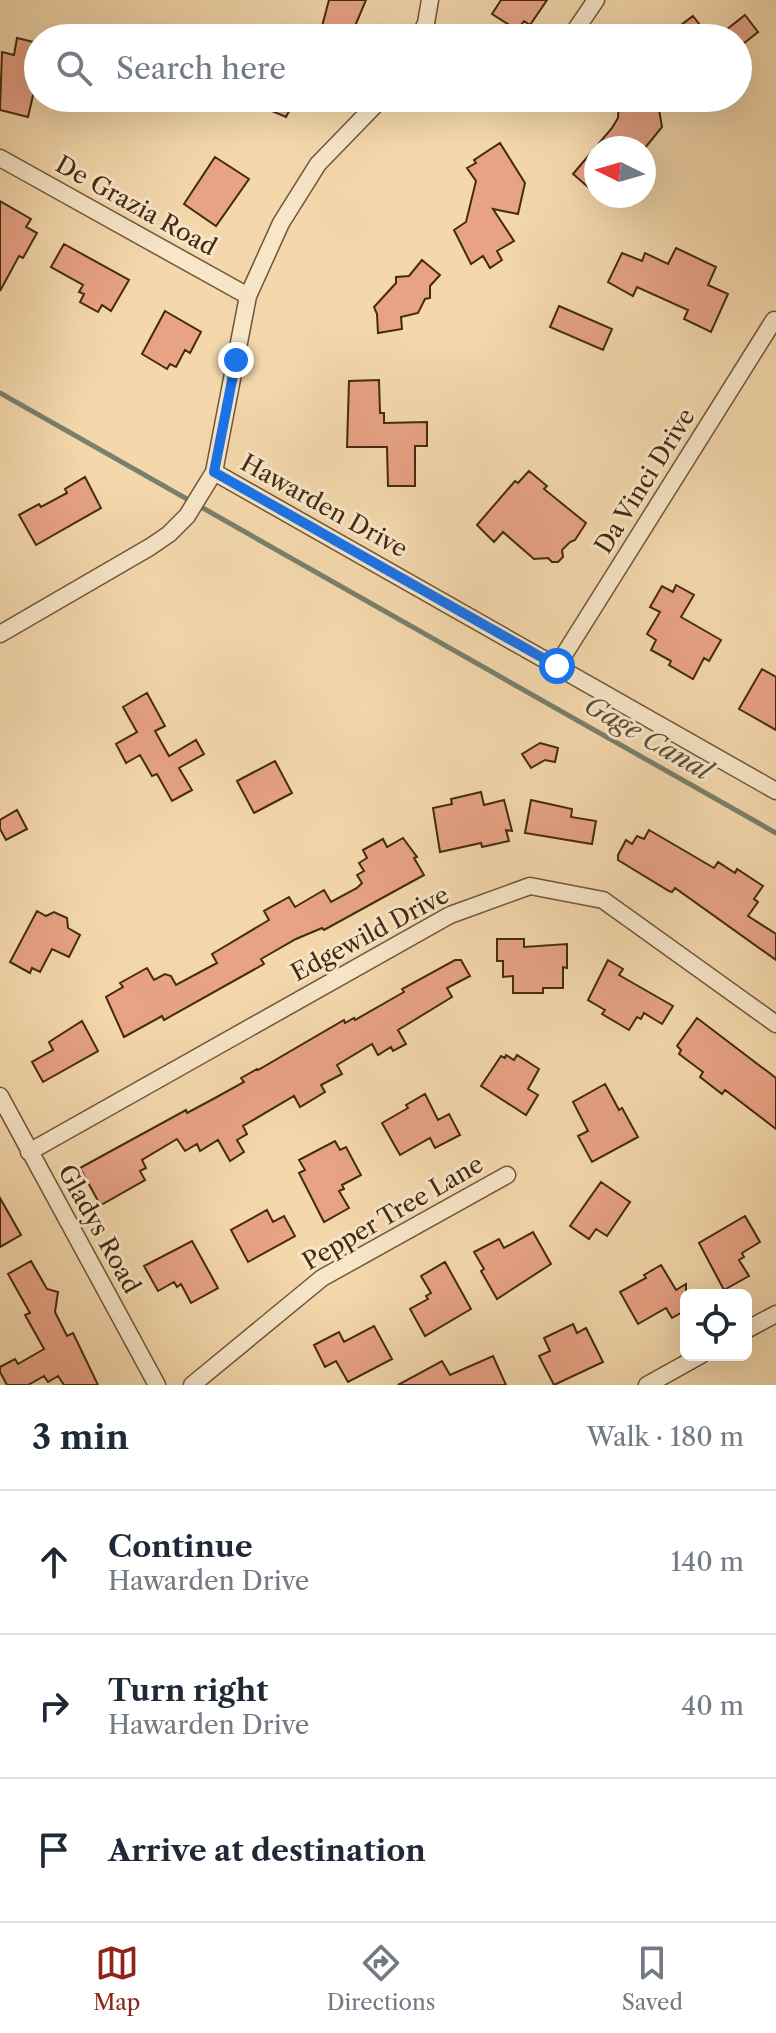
<!DOCTYPE html>
<html lang="en">
<head>
<meta charset="utf-8">
<style>
  :root { --surface:#fff; --page:#f2f2f3; --text:#1f2937; --muted:#747a83; --line:#e0e1e3; --accent:#8f2418 }
  body { margin:0; font-family:"Libre Caslon Text",serif; background:var(--page); color:var(--text) }
  .controls { position:absolute; right:24px; bottom:24px; display:grid; overflow:hidden; border-radius:12px; box-shadow:0 8px 32px #0002 }
  .controls button { width:72px; height:72px; display:grid; place-items:center; padding:0; border:0; border-bottom:2px solid var(--line); background:var(--surface); color:var(--text); font:40px sans-serif }
  .compass { position:absolute; left:584px; top:136px; width:72px; height:72px; border-radius:50%; background:var(--surface); box-shadow:0 8px 32px #0002; rotate:275deg }
  .stop { position:absolute; width:24px; height:24px; margin:-18px; border:6px solid #1a73e8; border-radius:50%; background:#fff }
  .stop.end { background:#1a73e8; border-color:#fff; box-shadow:0 2px 8px #0008 }
  .list { margin:0; padding:0; list-style:none }
  h2 { display:flex; justify-content:space-between; align-items:center; height:104px; margin:0; padding:0 32px; font-size:34px }
  h2 small { font-size:26px; font-weight:400; color:var(--muted) }
  .list li { display:grid; grid-template-columns:52px 1fr auto; gap:24px; align-items:center; box-sizing:border-box; height:144px; padding:0 32px; border-top:2px solid var(--line) }
  .list b { display:block; font-size:30px; white-space:nowrap }
  .list p { margin:0; font-size:26px; white-space:nowrap; color:var(--muted) }
  .list em { font-size:26px; font-style:normal; color:var(--muted) }
  .icon { flex:none; width:44px; height:44px; fill:none; stroke:currentColor; stroke-width:2; stroke-linecap:round; stroke-linejoin:round }
  .map { position:relative; flex:none; width:776px; height:1385px; overflow:hidden }
  .search { position:absolute; background:var(--surface); box-shadow:0 8px 32px #0002; left:24px; right:24px; top:24px; height:88px; display:flex; align-items:center; gap:20px; box-sizing:border-box; padding:0 28px; border-radius:44px; color:var(--muted); font-size:30px }
  .sheet { height:536px; background:var(--surface) }
  nav { display:flex; justify-content:space-around; align-items:center; box-sizing:border-box; height:112px; border-top:2px solid var(--line); background:var(--surface); font-size:22px; color:var(--muted) }
  nav a { display:grid; justify-items:center; gap:4px }
  nav .on { color:var(--accent) }
  .map>svg:first-child { display:block }
  .lines { fill:none; stroke-linecap:round; stroke-linejoin:round }
  .stream { stroke:#79806d; stroke-width:5 }
  .building { fill:#e8a385; stroke:#442a11; stroke-width:2 }
  .street-casing { stroke:#705638; stroke-width:19 }
  .street { stroke:#f8e6c9; stroke-width:16 }
  .route { stroke:#1a73e8; stroke-width:10 }
  .labels { text-anchor:middle; stroke-width:6; stroke-linejoin:round; paint-order:stroke }
  .street-label { font-size:24px; fill:#442a11; stroke:#f8e6c9 }
  .water-label { font-size:26px; font-style:italic; fill:#5a4e38; stroke:#f8e6c9 }
</style>
</head>
<body>
<div class="map">
<svg width="776" height="1385" viewBox="0 0 776 1385">
  <rect width="100%" height="100%" fill="#f4d8ac"/>
  <filter id="stains"><feTurbulence type="fractalNoise" baseFrequency=".0025" numOctaves="4"/><feColorMatrix values="0 0 0 0 .2 0 0 0 0 .09 0 0 0 0 .02 0 0 0 .5 -.17"/></filter>
  <radialGradient id="worn" r=".72"><stop offset=".6" stop-color="#630" stop-opacity="0"/><stop offset="1" stop-color="#630" stop-opacity=".3"/></radialGradient>
  <g class="lines">
    <path class="stream" d="M0,393L776,833"/>
  </g>
  <path class="building" d="M329,0H366L350,38L321,30Z
    M501,0H547L530,25L524,21L517,30L492,14Z
    M745,15L758,32L738,48V38H716Z
    M693,16L710,38H664Z
    M17,38L38,43V74L28,117L0,110L2,52L14,55Z
    M241,98H296L286,117Z
    M619,98H654L658,103L662,127L645,148H596V194L573,174L612,128L618,118Z
    M500,143L525,183L518,214L493,209L514,241L497,251L502,260L490,268L483,256L471,264L454,230L466,222L476,181L467,168L476,163L474,160Z
    M215,157L249,179L216,226L184,204Z
    M0,201L31,219L26,227L37,233L23,258L19,256L0,291Z
    M64,244L129,280L111,311L102,305L98,312L80,302L84,294L79,292L83,285L51,267Z
    M676,248L716,267L708,285L728,294L711,332L684,319L688,310L637,287L633,296L608,282L622,253L642,261L645,253L668,264Z
    M422,260L440,275L430,286V298L425,299L418,313L401,317L402,329L378,333L377,314L374,307L396,283V277L409,276Z
    M559,306L612,329L603,350L550,327Z
    M165,311L201,332L190,353L185,350L176,367L170,364L167,369L142,354Z
    M379,380L380,413H384V423L427,422V446H415V486H388L387,447H347L349,381Z
    M529,471L547,486L544,489L586,523L575,540L570,542L562,550L563,557L558,562H552L548,558L534,559L503,532L494,542L477,525L515,481L518,483Z
    M85,477L101,508L36,545L19,515L39,504L41,507L67,493L65,489Z
    M676,585L694,595L681,617L721,640L709,661L704,658L693,679L669,665L671,661L651,650L656,640L647,634L660,612L650,607L662,586L673,592Z
    M762,669L776,677V730L739,709Z
    M147,693L165,726L155,731L169,756L196,740L204,754L179,768L192,790L172,801L157,774L152,776L140,755L126,763L116,744L137,732L123,707Z
    M540,743L558,748L555,762L545,760L531,768L522,754Z
    M275,761L292,793L254,813L237,781Z
    M481,792L484,805L504,800L512,831L506,830L509,841L482,847L481,843L440,852L433,808L452,804L451,799Z
    M531,800L572,809L571,817L596,821L592,844L525,833Z
    M17,810L27,829L6,840L0,829V820Z
    M649,830L714,868L718,862L735,873L737,869L763,886L754,899L758,902L748,916L776,934V960L675,888L672,892L669,891L618,860V855L626,840L632,844L637,836L644,839Z
    M403,838L417,857L414,858L424,875L324,930L322,928L296,939L261,959L264,964L164,1020L162,1016L124,1037L106,997L123,987L120,983L147,968L154,980L165,974L171,976L176,985L217,963L212,954L269,920L264,911L289,897L295,907L324,890L331,902L357,888L362,883L357,875L364,871L359,863L367,858L363,850L383,839L387,847Z
    M37,911L46,916L54,912L67,918L68,928L80,935L69,957L52,949L40,972L32,968L30,973L10,962Z
    M497,939H524V947L567,944V968L563,967V988H543V993H513V976L503,977V961H497Z
    M455,960H461L470,976L447,988L452,997L398,1030L406,1044L393,1051L391,1047L378,1055L372,1044L337,1065L342,1074L321,1085L325,1092L300,1107L294,1096L243,1126L247,1134L237,1140L244,1152L230,1161L218,1140L200,1151L197,1144L185,1151L177,1139L142,1160L146,1168L140,1171L145,1180L101,1205L98,1201L80,1168L186,1110L187,1113L215,1098L244,1082L241,1078L257,1069L258,1070L344,1020L345,1023L354,1018L355,1020L404,992L402,989Z
    M608,960L623,969L619,975L673,1006L662,1024L644,1013L641,1019L637,1017L629,1030L602,1014L605,1010L588,1000Z
    M697,1018L776,1078V1129L725,1090L722,1094L700,1077L703,1072L679,1054L681,1050L677,1046Z
    M82,1021L98,1051L43,1082L32,1062L53,1050L49,1042Z
    M506,1055L514,1060L517,1055L539,1069L528,1089L538,1095L526,1115L481,1086L501,1056L505,1058Z
    M605,1084L619,1110L622,1108L638,1137L592,1162L578,1136L588,1131L573,1102Z
    M425,1094L438,1120L449,1114L460,1135L435,1148L430,1138L400,1155L382,1123L408,1108L406,1105Z
    M335,1141L340,1150L346,1147L361,1175L342,1185L344,1189L339,1191L349,1208L324,1222L299,1173L305,1170L299,1160Z
    M601,1182L630,1202L607,1236L596,1229L589,1239L570,1226Z
    M0,1198L21,1235L0,1247Z
    M267,1210L273,1222L284,1216L295,1236L248,1262L231,1230Z
    M745,1216L760,1242L742,1253L744,1257L739,1260L749,1276L724,1290L699,1243Z
    M533,1232L551,1264L497,1299L481,1271L484,1269L474,1252L499,1239L504,1248Z
    M192,1241L218,1288L191,1303L181,1284L177,1287L174,1282L158,1291L144,1266Z
    M31,1261L47,1289L58,1292L55,1312L67,1336L73,1333L98,1385H64L58,1376L48,1382L44,1376L28,1385H7L0,1372V1367L15,1359L18,1364L44,1349L25,1315L30,1313L8,1274Z
    M445,1262L471,1309L425,1336L410,1309L428,1299L426,1296L431,1293L421,1276Z
    M661,1265L676,1290L686,1284V1310L672,1318L666,1308L638,1324L620,1292L646,1278L644,1275Z
    M573,1324L577,1333L586,1328L603,1362L554,1385L539,1356L550,1351L544,1338Z
    M374,1326L392,1359L348,1382L336,1361L325,1367L314,1345L339,1332L344,1342Z
    M493,1356L506,1385H398L442,1361L450,1375Z"/>
  <g class="lines">
    <defs>
      <path id="street" d="M419,38L426,23L430,0
        M570,38L596,0
        M0,158L248,296
        M214,472L776,791
        M0,634L150,547L169,534L187,516L214,472L248,296L281,223L318,164L382,98
        M557,666L774,320
        M0,1096L157,1385
        M29,1152L450,915L530,886L603,900L776,1024
        M746,1330L776,1314
        M192,1385L322,1278L507,1175
        M647,1385L701,1355"/>
    </defs>
    <use href="#street" class="street-casing"/>
    <use href="#street" class="street"/>
  </g>
  <g class="lines">
    <path class="route" d="M236,360L214,472L557,666"/>
  </g>
  <g class="labels">
    <g class="street-label">
      <text transform="translate(136 206) rotate(29)" y="8">De Grazia Road</text>
      <text transform="translate(645 481) rotate(-58)" y="8">Da Vinci Drive</text>
      <text transform="translate(324 506) rotate(29)" y="8">Hawarden Drive</text>
      <text transform="translate(370 934) rotate(-28)" y="8">Edgewild Drive</text>
      <text transform="translate(393 1213) rotate(-30)" y="8">Pepper Tree Lane</text>
      <text transform="translate(99 1229) rotate(61)" y="8">Gladys Road</text>
    </g>
    <g class="water-label">
      <text transform="translate(648 738) rotate(30)" y="9">Gage Canal</text>
    </g>
  </g>
  <rect width="100%" height="100%" filter="url(#stains)"/>
  <rect width="100%" height="100%" fill="url(#worn)"/>
</svg>
<div class="controls">
<button><svg class="icon" aria-label="locate" viewBox="0 0 24 24"><circle cx="12" cy="12" r="6"/><path d="M12 2v4M12 18v4M2 12h4M18 12h4"/></svg></button>
</div>
<svg class="compass" viewBox="-18 -18 36 36"><path d="M0-13l5 13h-10z" fill="#e53935"/><path d="M0 13l5-13h-10z" fill="#747a83"/></svg>
<div class="stop" style="left:557px;top:666px"></div>
<div class="stop end" style="left:236px;top:360px"></div>
<div class="search"><svg class="icon" aria-label="search" viewBox="0 0 24 24"><circle cx="10" cy="10" r="6"/><path d="M15 15l6 6"/></svg>Search here</div>
</div>
<section class="sheet">
<h2>3 min<small>Walk · 180 m</small></h2>
<ul class="list">
<li><svg class="icon" aria-label="ahead" viewBox="0 0 24 24"><path d="M12 20V5M6 11l6-6 6 6"/></svg><div><b>Continue</b><p>Hawarden Drive</p></div><em>140 m</em></li>
<li><svg class="icon" aria-label="right" viewBox="0 0 24 24"><path d="M7 20v-9h11M14 6l5 5-5 5"/></svg><div><b>Turn right</b><p>Hawarden Drive</p></div><em>40 m</em></li>
<li><svg class="icon" aria-label="arrive" viewBox="0 0 24 24"><path d="M6 21V4h12l-3 4 3 4H6"/></svg><div><b>Arrive at destination</b></div></li>
</ul>
</section>
<nav>
<a class="on"><svg class="icon" aria-label="map" viewBox="0 0 24 24"><path d="M3 6l6-2 6 2 6-2v14l-6 2-6-2-6 2zM9 4v14M15 6v14"/></svg>Map</a>
<a><svg class="icon" aria-label="directions" viewBox="0 0 24 24"><path d="M12 3l9 9-9 9-9-9zM9 14v-3h6M13 9l2 2-2 2"/></svg>Directions</a>
<a><svg class="icon" aria-label="saved" viewBox="0 0 24 24"><path d="M7 4h10v16l-5-4-5 4z"/></svg>Saved</a>
</nav>
</body>
</html>
